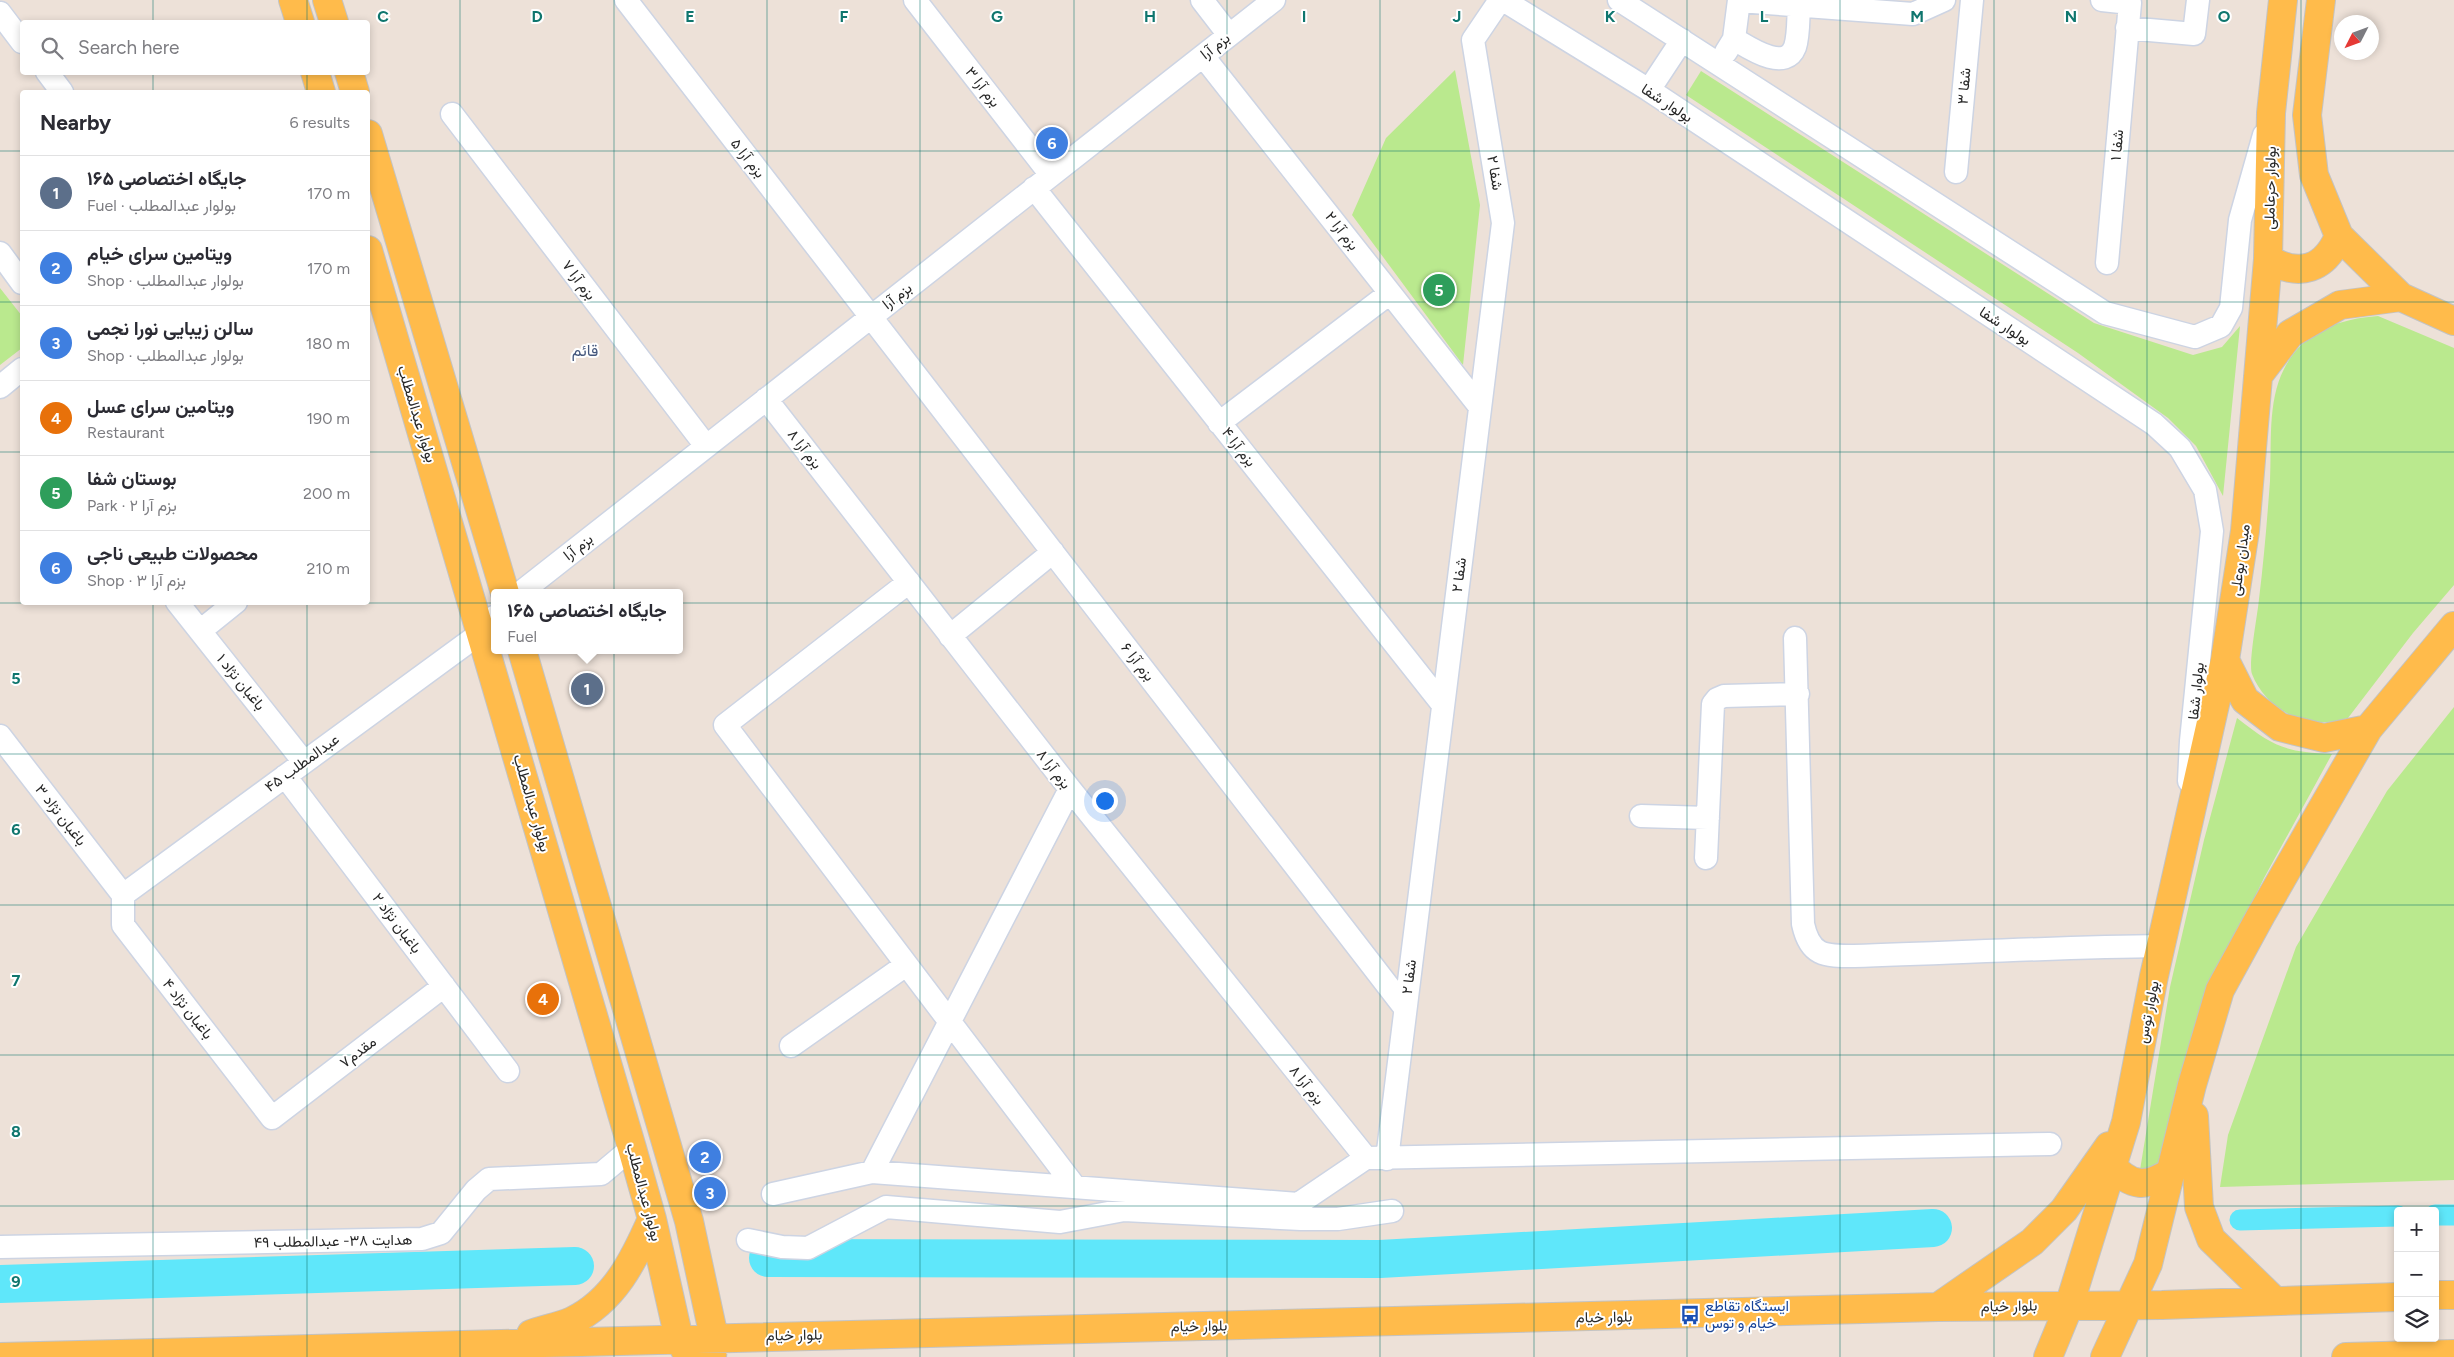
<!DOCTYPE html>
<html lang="en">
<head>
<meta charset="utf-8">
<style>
  :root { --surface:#fff; --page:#f7f7f7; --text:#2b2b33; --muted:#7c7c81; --line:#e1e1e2; --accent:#3275ff }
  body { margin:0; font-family:Figtree,Vazirmatn,sans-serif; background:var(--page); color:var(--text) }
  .controls { position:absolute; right:15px; bottom:15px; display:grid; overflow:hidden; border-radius:5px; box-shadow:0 2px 8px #0003 }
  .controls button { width:45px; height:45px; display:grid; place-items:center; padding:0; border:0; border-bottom:1px solid var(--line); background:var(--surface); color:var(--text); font:25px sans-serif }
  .compass { position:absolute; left:2334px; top:15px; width:45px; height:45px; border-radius:50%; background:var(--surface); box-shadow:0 2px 8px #0003; rotate:228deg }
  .you { position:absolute; left:1104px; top:800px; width:18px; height:18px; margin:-12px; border:4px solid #fff; border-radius:50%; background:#1a73e8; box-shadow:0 0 0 8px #1a73e833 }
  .badge { display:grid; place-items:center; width:32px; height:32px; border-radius:50%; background:var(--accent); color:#fff; font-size:16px; font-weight:700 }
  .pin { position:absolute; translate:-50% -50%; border:2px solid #fff; box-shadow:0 1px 5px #0006 }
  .popup { position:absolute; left:491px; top:589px; width:192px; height:65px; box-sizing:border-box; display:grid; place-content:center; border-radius:5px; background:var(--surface); filter:drop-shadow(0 1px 4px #0005); font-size:16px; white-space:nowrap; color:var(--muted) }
  .popup b { font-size:19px; color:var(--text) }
  .popup::after { content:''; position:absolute; left:50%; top:100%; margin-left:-10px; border:10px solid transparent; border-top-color:var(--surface) }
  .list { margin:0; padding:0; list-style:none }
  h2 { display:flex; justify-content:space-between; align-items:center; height:65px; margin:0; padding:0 20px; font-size:21px }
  h2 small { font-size:16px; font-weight:400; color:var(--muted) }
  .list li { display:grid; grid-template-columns:32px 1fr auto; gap:15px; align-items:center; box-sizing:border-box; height:75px; padding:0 20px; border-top:1px solid var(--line) }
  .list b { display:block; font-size:19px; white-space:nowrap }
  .list p { margin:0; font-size:16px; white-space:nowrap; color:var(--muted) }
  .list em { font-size:16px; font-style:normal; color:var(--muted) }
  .icon { flex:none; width:28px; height:28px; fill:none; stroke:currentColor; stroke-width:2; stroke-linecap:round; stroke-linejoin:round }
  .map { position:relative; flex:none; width:2454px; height:1357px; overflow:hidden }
  .search { position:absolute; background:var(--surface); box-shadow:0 2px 8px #0003; left:20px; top:20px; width:350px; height:55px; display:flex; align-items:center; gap:12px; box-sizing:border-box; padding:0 18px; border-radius:5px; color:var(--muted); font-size:19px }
  .panel { position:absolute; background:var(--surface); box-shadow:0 2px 8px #0003; left:20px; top:90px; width:350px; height:515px; border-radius:5px }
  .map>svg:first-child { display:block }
  .green { fill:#bae98e }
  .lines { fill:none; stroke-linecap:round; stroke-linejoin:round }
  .canal { stroke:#5fe7fa; stroke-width:21 }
  .river { stroke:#5fe7fa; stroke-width:38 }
  .minor-casing { stroke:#cdd4e3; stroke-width:25 }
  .major-casing { stroke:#c3c3c3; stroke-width:30 }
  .minor { stroke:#fff; stroke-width:22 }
  .major { stroke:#ffbb4b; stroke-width:28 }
  .grid { fill:none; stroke:#0f766e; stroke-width:1; stroke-opacity:0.55 }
  .labels { text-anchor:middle; stroke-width:4; stroke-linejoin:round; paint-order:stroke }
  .street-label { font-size:15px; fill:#282828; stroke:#fff }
  .transit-label { font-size:15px; fill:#164399; stroke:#fff; text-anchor:start }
  .neighbourhood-label { font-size:16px; fill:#44577d; stroke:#fff }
  .grid-label { font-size:16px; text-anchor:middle; font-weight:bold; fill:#0f766e; stroke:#fff; stroke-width:4; stroke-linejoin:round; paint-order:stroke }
</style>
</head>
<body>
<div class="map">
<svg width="2454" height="1357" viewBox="0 0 2454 1357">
  <rect width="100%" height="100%" fill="#ede1d8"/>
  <path class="green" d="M1455,70L1480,205L1463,365L1352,215L1386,138Z
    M1701,71L2094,323L2193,355L2222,347L2240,326L2223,496L2196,446L2168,418L2078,353L1686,95Z
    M0,288L22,316V348L0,365Z
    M2378,316L2454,348V585L2413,633L2348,718C2341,720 2333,722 2326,722C2295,725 2263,703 2252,674C2248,664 2258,612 2259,599C2264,559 2267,521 2270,481C2272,446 2267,402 2284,369C2303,331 2339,319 2378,316Z
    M2454,707V1180L2220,1187L2228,1135L2296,947L2387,791Z
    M2237,718C2274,747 2285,752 2332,754L2264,878L2210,989L2158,1171L2140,1170L2170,987L2204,840Z"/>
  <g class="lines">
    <path class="canal" d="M2435,1215H2454
      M2240,1220L2398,1216"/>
    <path class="river" d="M768,1258L1380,1259L1933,1228
      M0,1284L575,1266"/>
    <defs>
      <path id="minor" d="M626,0L1405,1008
        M915,0L1051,175
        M1202,0L1229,35
        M1503,0L1649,90L2154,424L2180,448L2205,490L2212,531L2191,741L2189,781
        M1619,0L2105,313L2195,337L2221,326L2231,308L2240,220L2264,135
        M2102,0L2130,3L2107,263
        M1739,1L1913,14L1944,0
        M0,13L22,42
        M2127,28L2194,34L2198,0
        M1734,39C1748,47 1785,73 1795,47C1799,35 1798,18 1799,5
        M1726,52L1734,39L1739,0
        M1203,56L1480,407
        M47,72L62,92
        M1649,90L1682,40
        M452,114L706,446
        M1956,172L1972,0
        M1034,188L1443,705
        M0,253L22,283
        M0,387L22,369
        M766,399L1070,789L1366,1158
        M1219,423L1390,293
        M909,582L725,725L1075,1187
        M520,593L1274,0
        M177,602L304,762
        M200,631L236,602
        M950,636L1053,552
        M1795,638L1803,924C1810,956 1824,956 1854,956C1956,953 2059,947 2161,946
        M0,736L123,895
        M285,776L508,1071
        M1641,816L1708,818
        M1706,858L1713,704L1717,699L1724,696L1798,694
        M123,895V925L272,1118L444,986
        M123,895L482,632L494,617
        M791,1046L906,965
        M1387,1159L1503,223L1473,40L1500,0
        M872,1172L1070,789
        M773,1194L872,1172L1298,1204L1366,1158L2050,1144
        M748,1240L782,1247L808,1248L886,1207L1060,1222L1124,1210L1301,1219H1338L1392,1211
        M0,1247L422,1239L441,1233L476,1190L489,1179L601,1174L632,1148"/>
      <path id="major" d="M293,0L300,22
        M327,0L334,22
        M2321,0L2307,115L2314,175L2339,236L2401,297
        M315,72L321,92
        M349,72L355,92
        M368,134L505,593
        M368,250L632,1148L652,1219L679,1339L688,1355
        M2268,259C2300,278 2325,269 2339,236
        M2258,376L2290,334L2340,305L2401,297L2454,321
        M522,650L689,1221L714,1337L712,1357
        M2225,660L2245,700L2280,727L2324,738L2368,729
        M2194,1116L2199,1207L2211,1239L2274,1300
        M2111,1165C2131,1187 2146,1188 2171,1172
        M2435,1295H2454
        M1938,1307L2032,1242L2064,1210L2109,1146
        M531,1334C544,1329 559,1327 572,1321C614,1301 634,1260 652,1219
        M0,1357L1938,1307L2162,1305L2398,1297
        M2048,1357L2069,1306L2126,1122L2154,976L2225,660L2245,531L2268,259L2271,113L2283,0
        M2105,1357L2148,1264L2192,1085L2220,990L2261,915L2368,729L2454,626
        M2346,1357L2454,1354"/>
    </defs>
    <use href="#minor" class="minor-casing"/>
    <use href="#major" class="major-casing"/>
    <use href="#minor" class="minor"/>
    <use href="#major" class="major"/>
  </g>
  <path class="grid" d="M153,0V22M307,0V22M460,0V1357M614,0V1357M767,0V1357M920,0V1357M1074,0V1357M1227,0V1357M1380,0V1357M1534,0V1357M1687,0V1357M1840,0V1357M1994,0V1357M2147,0V1357M2301,0V1357M153,72V92M307,72V92M0,151H22M368,151H2454M0,302H22M368,302H2454M0,452H22M368,452H2454M153,602V1357M307,602V1357M0,603H2454M0,754H2454M0,905H2454M0,1055H2454M0,1206H2454"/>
  <defs>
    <symbol id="bus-bare" viewBox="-9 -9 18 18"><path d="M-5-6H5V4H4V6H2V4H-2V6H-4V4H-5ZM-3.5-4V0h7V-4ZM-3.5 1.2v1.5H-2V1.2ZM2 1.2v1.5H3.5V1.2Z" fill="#1a4fb4" stroke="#fff" stroke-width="2.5" paint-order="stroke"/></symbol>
  </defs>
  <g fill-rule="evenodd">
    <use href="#bus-bare" x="1676" y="1301" width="28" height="28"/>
  </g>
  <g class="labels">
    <g class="street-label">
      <text transform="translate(1215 46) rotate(-38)" y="5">بزم آرا</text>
      <text transform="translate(1964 86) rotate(-85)" y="5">شفا ۳</text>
      <text transform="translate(983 87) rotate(52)" y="5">بزم آرا ۳</text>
      <text transform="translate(1667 103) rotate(33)" y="5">بولوار شفا</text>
      <text transform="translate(2117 145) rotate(-85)" y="5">شفا ۱</text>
      <text transform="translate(748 158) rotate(52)" y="5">بزم آرا ۵</text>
      <text transform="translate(1495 173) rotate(81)" y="5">شفا ۲</text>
      <text transform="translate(2270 188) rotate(-89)" y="5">بولوار حرعاملی</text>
      <text transform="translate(1342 231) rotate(52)" y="5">بزم آرا ۲</text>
      <text transform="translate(579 280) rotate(53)" y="5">بزم آرا ۷</text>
      <text transform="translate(897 296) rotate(-38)" y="5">بزم آرا</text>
      <text transform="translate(2005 326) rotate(33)" y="5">بولوار شفا</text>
      <text transform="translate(417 414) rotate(73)" y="5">بولوار عبدالمطلب</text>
      <text transform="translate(1239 447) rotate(52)" y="5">بزم آرا ۴</text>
      <text transform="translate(805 449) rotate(52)" y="5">بزم آرا ۸</text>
      <text transform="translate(578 547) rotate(-38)" y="5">بزم آرا</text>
      <text transform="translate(2240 560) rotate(-82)" y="5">میدان بوعلی</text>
      <text transform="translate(1459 575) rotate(-83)" y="5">شفا ۲</text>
      <text transform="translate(1138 662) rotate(52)" y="5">بزم آرا ۶</text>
      <text transform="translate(241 682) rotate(51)" y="5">باغبان نژاد ۱</text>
      <text transform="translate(2196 691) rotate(-84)" y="5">بولوار شفا</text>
      <text transform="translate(302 763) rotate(-36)" y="5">عبدالمطلب ۴۵</text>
      <text transform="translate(1054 769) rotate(52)" y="5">بزم آرا ۸</text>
      <text transform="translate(532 803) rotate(74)" y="5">بولوار عبدالمطلب</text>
      <text transform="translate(61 815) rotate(52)" y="5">باغبان نژاد ۳</text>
      <text transform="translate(397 923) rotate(53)" y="5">باغبان نژاد ۲</text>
      <text transform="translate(1409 977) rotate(-83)" y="5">شفا ۲</text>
      <text transform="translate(188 1009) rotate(52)" y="5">باغبان نژاد ۴</text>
      <text transform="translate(2148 1012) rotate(-79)" y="5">بولوار توس</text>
      <text transform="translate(358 1052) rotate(-37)" y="5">مقدم۷</text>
      <text transform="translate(1307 1085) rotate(51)" y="5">بزم آرا ۸</text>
      <text transform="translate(644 1192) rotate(75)" y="5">بولوار عبدالمطلب</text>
      <text transform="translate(333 1241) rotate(-1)" y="5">هدایت ۳۸- عبدالمطلب ۴۹</text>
      <text transform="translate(2009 1306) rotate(-1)" y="5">بلوار خیام</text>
      <text transform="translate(1604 1317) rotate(-1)" y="5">بلوار خیام</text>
      <text transform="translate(1199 1326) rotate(-1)" y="5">بلوار خیام</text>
      <text transform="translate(794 1335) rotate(-1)" y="5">بلوار خیام</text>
    </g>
    <g class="transit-label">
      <text x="1705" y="1311">ایستگاه تقاطع<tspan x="1705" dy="17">خیام و توس</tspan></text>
    </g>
    <g class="neighbourhood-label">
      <text x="585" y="356">قائم</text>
    </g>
  </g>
  <g class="grid-label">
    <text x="383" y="22">C</text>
    <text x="537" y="22">D</text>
    <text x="690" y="22">E</text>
    <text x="844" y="22">F</text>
    <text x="997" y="22">G</text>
    <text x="1150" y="22">H</text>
    <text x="1304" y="22">I</text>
    <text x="1457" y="22">J</text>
    <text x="1610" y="22">K</text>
    <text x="1764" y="22">L</text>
    <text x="1917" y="22">M</text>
    <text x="2071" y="22">N</text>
    <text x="2224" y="22">O</text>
    <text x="16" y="684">5</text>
    <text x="16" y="835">6</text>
    <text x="16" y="986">7</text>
    <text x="16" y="1137">8</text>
    <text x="16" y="1287">9</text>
  </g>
</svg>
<div class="controls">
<button>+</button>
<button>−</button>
<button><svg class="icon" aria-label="layers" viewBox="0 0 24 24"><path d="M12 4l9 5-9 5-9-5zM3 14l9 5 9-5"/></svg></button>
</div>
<svg class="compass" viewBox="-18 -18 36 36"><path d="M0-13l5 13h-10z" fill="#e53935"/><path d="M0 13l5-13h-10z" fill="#7c7c81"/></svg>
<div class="you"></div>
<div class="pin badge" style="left:587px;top:689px;background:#5c6f8a">1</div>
<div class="popup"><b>جایگاه اختصاصی ۱۶۵</b>Fuel</div>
<div class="pin badge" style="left:705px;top:1157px;background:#3f7fe0">2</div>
<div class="pin badge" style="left:710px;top:1193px;background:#3f7fe0">3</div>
<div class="pin badge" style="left:543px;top:999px;background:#e8710a">4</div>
<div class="pin badge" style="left:1439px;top:290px;background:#2e9e5b">5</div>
<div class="pin badge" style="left:1052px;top:143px;background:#3f7fe0">6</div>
<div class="search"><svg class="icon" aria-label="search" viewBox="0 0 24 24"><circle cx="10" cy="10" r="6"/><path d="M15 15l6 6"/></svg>Search here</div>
<section class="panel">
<h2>Nearby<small>6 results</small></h2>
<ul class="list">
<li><span class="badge" style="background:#5c6f8a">1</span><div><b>جایگاه اختصاصی ۱۶۵</b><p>Fuel · بولوار عبدالمطلب</p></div><em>170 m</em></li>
<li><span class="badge" style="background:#3f7fe0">2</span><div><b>ویتامین سرای خیام</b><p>Shop · بولوار عبدالمطلب</p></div><em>170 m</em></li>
<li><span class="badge" style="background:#3f7fe0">3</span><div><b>سالن زیبایی نورا نجمی</b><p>Shop · بولوار عبدالمطلب</p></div><em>180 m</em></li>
<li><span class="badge" style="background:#e8710a">4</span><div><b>ویتامین سرای عسل</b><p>Restaurant</p></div><em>190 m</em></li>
<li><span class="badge" style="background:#2e9e5b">5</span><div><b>بوستان شفا</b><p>Park · بزم آرا ۲</p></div><em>200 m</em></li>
<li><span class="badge" style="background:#3f7fe0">6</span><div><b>محصولات طبیعی ناجی</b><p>Shop · بزم آرا ۳</p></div><em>210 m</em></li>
</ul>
</section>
</div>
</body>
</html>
